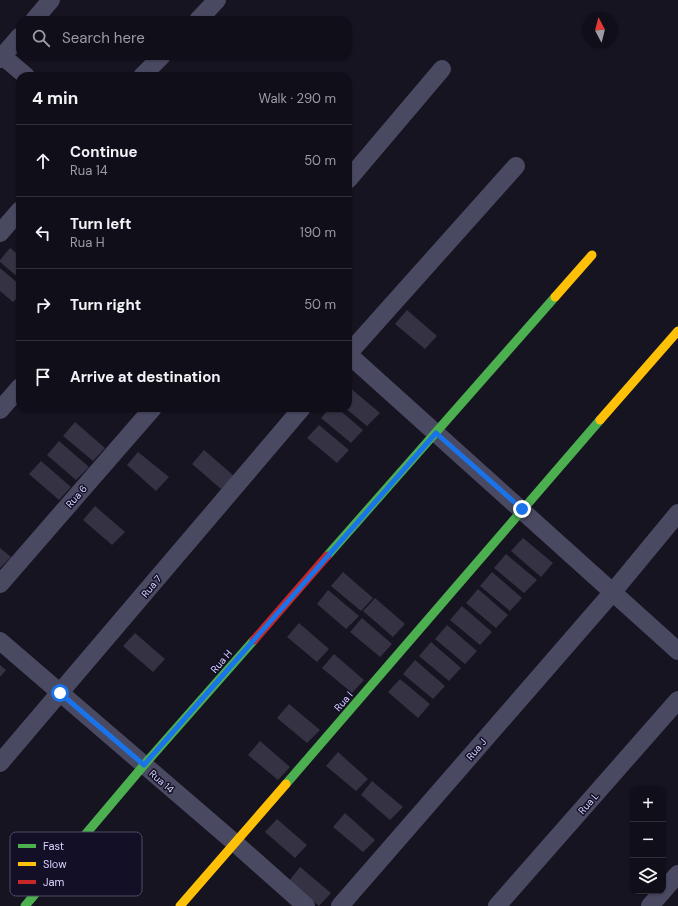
<!DOCTYPE html>
<html lang="en">
<head>
<meta charset="utf-8">
<style>
  :root { --surface:#100f19; --page:#191822; --text:#f1f3f6; --muted:#9c9ca2; --line:#302f38 }
  body { margin:0; font-family:"DM Sans",sans-serif; background:var(--page); color:var(--text) }
  .controls { position:absolute; right:12px; bottom:12px; display:grid; overflow:hidden; border-radius:8px; box-shadow:0 1px 3px #0004 }
  .controls button { width:36px; height:36px; display:grid; place-items:center; padding:0; border:0; border-bottom:1px solid var(--line); background:var(--surface); color:var(--text); font:20px sans-serif }
  .compass { position:absolute; left:582px; top:12px; width:36px; height:36px; border-radius:50%; background:var(--surface); box-shadow:0 1px 3px #0004; rotate:353deg }
  .stop { position:absolute; width:12px; height:12px; margin:-9px; border:3px solid #1a73e8; border-radius:50%; background:#fff }
  .stop.end { background:#1a73e8; border-color:#fff; box-shadow:0 1px 4px #0008 }
  .list { margin:0; padding:0; list-style:none }
  h2 { display:flex; justify-content:space-between; align-items:center; height:52px; margin:0; padding:0 16px; font-size:17px }
  h2 small { font-size:13px; font-weight:400; color:var(--muted) }
  .list li { display:grid; grid-template-columns:26px 1fr auto; gap:12px; align-items:center; box-sizing:border-box; height:72px; padding:0 16px; border-top:1px solid var(--line) }
  .list b { display:block; font-size:15px; white-space:nowrap }
  .list p { margin:0; font-size:13px; white-space:nowrap; color:var(--muted) }
  .list em { font-size:13px; font-style:normal; color:var(--muted) }
  .icon { flex:none; width:22px; height:22px; fill:none; stroke:currentColor; stroke-width:2; stroke-linecap:round; stroke-linejoin:round }
  .map { position:relative; flex:none; width:678px; height:906px; overflow:hidden }
  .search { position:absolute; background:var(--surface); box-shadow:0 1px 3px #0004; left:16px; top:16px; width:336px; height:44px; display:flex; align-items:center; gap:10px; box-sizing:border-box; padding:0 14px; border-radius:12px; color:var(--muted); font-size:15px }
  .panel { position:absolute; background:var(--surface); box-shadow:0 1px 3px #0004; left:16px; top:72px; width:336px; height:340px; border-radius:12px }
  .map>svg:first-child { display:block }
  .building { fill:#343243 }
  .lines { fill:none; stroke-linecap:round; stroke-linejoin:round }
  .street { stroke:#4a4962; stroke-width:18 }
  .fast { stroke:#4caf50; stroke-width:9 }
  .slow { stroke:#ffc107; stroke-width:9 }
  .jam { stroke:#c62828; stroke-width:9 }
  .route { stroke:#1a73e8; stroke-width:5 }
  .labels { text-anchor:middle; stroke-width:3; stroke-linejoin:round; paint-order:stroke }
  .street-label { font-size:10px; fill:#d9d4ff; stroke:#130f26 }
  .key { fill:#130f26; stroke:#4e4a67; stroke-width:1 }
  .key-label { font-size:11px; fill:#d9d4ff }
</style>
</head>
<body>
<div class="map">
<svg width="678" height="906" viewBox="0 0 678 906">
  <rect width="100%" height="100%" fill="#161421"/>
  <path class="building" d="M10,248L20,256V279L0,262V260Z
    M0,268L20,285V295L13,302L0,291Z
    M407,310L437,336L425,349L395,324Z
    M349,387L380,413L367,426L345,408H348V389Z
    M330,408H337L363,430L351,443L321,418Z
    M75,422L105,448L93,461L63,436Z
    M319,425L349,450L337,463L307,438Z
    M59,441L89,467L76,480L47,455Z
    M204,450L234,476L221,489L192,464Z
    M138,452L169,477L156,491L127,465Z
    M41,461L71,487L59,500L29,474Z
    M95,506L125,532L112,545L83,520Z
    M523,538L553,563L541,577L511,551Z
    M0,548L11,557L0,568Z
    M506,554L537,580L524,593L494,568Z
    M343,572L373,598L361,611L331,586Z
    M492,572L522,598L510,611L480,586Z
    M478,589L508,615L496,628L466,603Z
    M328,590L359,616L346,629L317,604Z
    M375,598L405,624L393,637L363,611Z
    M462,606L492,632L480,645L450,620Z
    M362,618L392,644L380,657L350,632Z
    M299,623L329,649L317,662L287,637Z
    M447,625L477,651L465,664L435,639Z
    M135,633L165,659L153,672L123,646Z
    M431,642L461,668L449,681L419,656Z
    M334,654L364,680L352,693L322,668Z
    M415,660L445,686L433,699L403,674Z
    M0,665L6,670L0,677Z
    M400,679L430,704L418,718L388,692Z
    M289,704L320,730L307,743L277,718Z
    M260,741L290,767L278,780L248,755Z
    M338,752L368,779L356,791L326,766Z
    M372,781L403,807L390,820L361,795Z
    M345,813L375,840L363,852L333,827Z
    M277,819L307,845L295,858L265,832Z
    M300,867L331,893L319,906L289,881Z"/>
  <g class="lines">
    <path class="street" d="M34,20L51,0
      M198,20L217,0
      M0,54L26,76
      M0,59L20,36
      M142,76L162,56
      M348,180L442,69
      M0,233L20,210
      M348,354L678,651
      M348,354L516,166
      M0,410L20,387
      M0,584L153,408
      M0,641L235,843L306,906
      M0,763L302,408
      M663,891L678,874
      M340,906L612,593L678,513
      M497,906L678,700
      M650,906L663,891"/>
    <path class="fast" d="M327,556L555,297
      M286,784L600,420
      M25,906L144,765L254,640"/>
    <path class="slow" d="M555,297L592,255
      M600,420L678,331
      M180,906L286,784"/>
    <path class="jam" d="M254,640L327,556"/>
  </g>
  <g class="lines">
    <path class="route" d="M60,693L144,765L436,433L522,509"/>
  </g>
  <g class="labels">
    <g class="street-label">
      <text transform="translate(76 496) rotate(-49)" y="4">Rua 6</text>
      <text transform="translate(151 586) rotate(-50)" y="4">Rua 7</text>
      <text transform="translate(221 661) rotate(-49)" y="4">Rua H</text>
      <text transform="translate(343 701) rotate(-49)" y="4">Rua I</text>
      <text transform="translate(476 749) rotate(-49)" y="4">Rua J</text>
      <text transform="translate(162 781) rotate(41)" y="4">Rua 14</text>
      <text transform="translate(588 803) rotate(-49)" y="4">Rua L</text>
    </g>
  </g>
  <rect x="10" y="832" width="132" height="64" rx="6" class="key"/>
  <rect x="18" y="844" width="18" height="4" fill="#4caf50"/>
  <rect x="18" y="862" width="18" height="4" fill="#ffc107"/>
  <rect x="18" y="880" width="18" height="4" fill="#c62828"/>
  <g class="key-label">
    <text x="43" y="850">Fast</text>
    <text x="43" y="868">Slow</text>
    <text x="43" y="886">Jam</text>
  </g>
</svg>
<div class="controls">
<button>+</button>
<button>−</button>
<button><svg class="icon" aria-label="layers" viewBox="0 0 24 24"><path d="M12 4l9 5-9 5-9-5zM3 14l9 5 9-5"/></svg></button>
</div>
<svg class="compass" viewBox="-18 -18 36 36"><path d="M0-13l5 13h-10z" fill="#e53935"/><path d="M0 13l5-13h-10z" fill="#9c9ca2"/></svg>
<div class="stop" style="left:60px;top:693px"></div>
<div class="stop end" style="left:522px;top:509px"></div>
<div class="search"><svg class="icon" aria-label="search" viewBox="0 0 24 24"><circle cx="10" cy="10" r="6"/><path d="M15 15l6 6"/></svg>Search here</div>
<section class="panel">
<h2>4 min<small>Walk · 290 m</small></h2>
<ul class="list">
<li><svg class="icon" aria-label="ahead" viewBox="0 0 24 24"><path d="M12 20V5M6 11l6-6 6 6"/></svg><div><b>Continue</b><p>Rua 14</p></div><em>50 m</em></li>
<li><svg class="icon" aria-label="left" viewBox="0 0 24 24"><path d="M17 20v-9H6M10 6l-5 5 5 5"/></svg><div><b>Turn left</b><p>Rua H</p></div><em>190 m</em></li>
<li><svg class="icon" aria-label="right" viewBox="0 0 24 24"><path d="M7 20v-9h11M14 6l5 5-5 5"/></svg><div><b>Turn right</b></div><em>50 m</em></li>
<li><svg class="icon" aria-label="arrive" viewBox="0 0 24 24"><path d="M6 21V4h12l-3 4 3 4H6"/></svg><div><b>Arrive at destination</b></div></li>
</ul>
</section>
</div>
</body>
</html>
